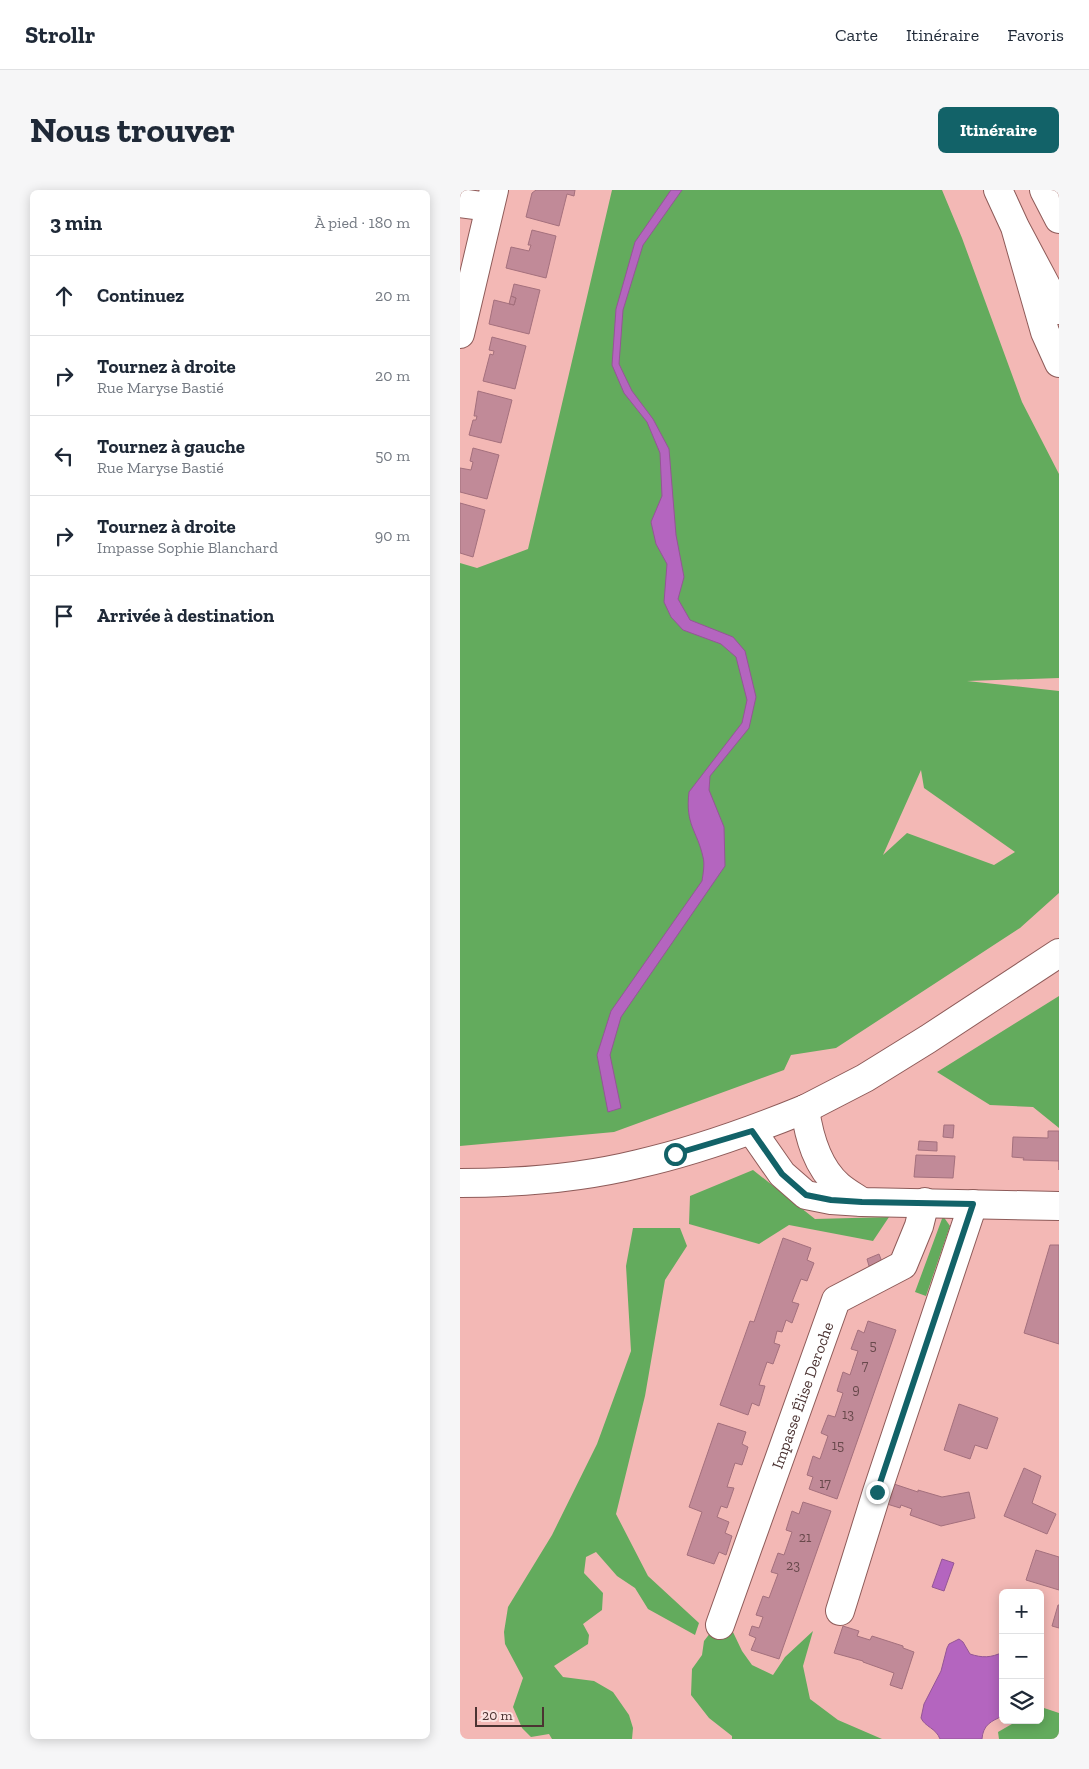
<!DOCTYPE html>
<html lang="fr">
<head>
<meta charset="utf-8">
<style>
  :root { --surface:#fff; --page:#f6f6f7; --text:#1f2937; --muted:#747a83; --line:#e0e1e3; --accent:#126268 }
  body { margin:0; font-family:"Zilla Slab",serif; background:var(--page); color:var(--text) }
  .controls { position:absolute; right:15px; bottom:15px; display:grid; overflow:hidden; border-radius:8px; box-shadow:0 2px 12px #0003 }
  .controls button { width:45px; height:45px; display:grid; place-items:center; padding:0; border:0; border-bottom:1px solid var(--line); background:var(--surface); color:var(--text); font:25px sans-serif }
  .scale { position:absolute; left:15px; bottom:12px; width:69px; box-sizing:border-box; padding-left:5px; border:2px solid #4b3332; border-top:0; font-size:14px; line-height:18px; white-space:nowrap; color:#4b3332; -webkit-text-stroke:4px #fce3e1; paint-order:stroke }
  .stop { position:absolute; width:15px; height:15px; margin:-11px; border:4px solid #126268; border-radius:50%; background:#fff }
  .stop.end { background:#126268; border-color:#fff; box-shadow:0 1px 5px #0008 }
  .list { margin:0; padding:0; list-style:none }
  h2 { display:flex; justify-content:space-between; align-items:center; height:65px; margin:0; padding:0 20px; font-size:21px }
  h2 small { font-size:16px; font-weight:400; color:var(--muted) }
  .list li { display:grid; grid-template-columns:32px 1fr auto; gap:15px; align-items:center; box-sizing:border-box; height:80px; padding:0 20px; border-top:1px solid var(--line) }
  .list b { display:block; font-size:19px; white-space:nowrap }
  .list p { margin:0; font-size:16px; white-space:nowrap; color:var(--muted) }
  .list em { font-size:16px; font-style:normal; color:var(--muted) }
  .icon { flex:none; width:28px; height:28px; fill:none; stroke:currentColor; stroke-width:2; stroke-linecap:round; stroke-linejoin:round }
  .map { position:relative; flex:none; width:599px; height:1549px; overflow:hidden; border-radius:8px }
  header { display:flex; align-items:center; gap:30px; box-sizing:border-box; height:70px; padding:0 25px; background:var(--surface); border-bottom:1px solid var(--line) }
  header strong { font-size:24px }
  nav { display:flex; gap:28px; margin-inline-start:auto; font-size:18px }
  .intro { display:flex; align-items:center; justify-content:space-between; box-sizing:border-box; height:120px; padding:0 30px }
  h1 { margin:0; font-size:35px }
  .button { padding:12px 22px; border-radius:8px; background:var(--accent); color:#fff; font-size:18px; font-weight:700 }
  main { display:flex; gap:30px; padding:0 30px }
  aside { flex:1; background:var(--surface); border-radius:8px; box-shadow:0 2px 12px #0003 }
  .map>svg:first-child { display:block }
  .green { fill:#63ab5d; fill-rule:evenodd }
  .water { fill:#b465bf; stroke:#945695 }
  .building { fill:#c18a98; stroke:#a4707d }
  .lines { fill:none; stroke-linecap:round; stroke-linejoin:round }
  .minor-casing { stroke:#8e5b59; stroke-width:30 }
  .major-casing { stroke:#8e5b59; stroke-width:30 }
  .highway-casing { stroke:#8e5b59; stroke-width:30 }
  .minor { stroke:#fff; stroke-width:28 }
  .major { stroke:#fff; stroke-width:28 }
  .highway { stroke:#fff; stroke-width:28 }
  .route { stroke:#126268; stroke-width:6 }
  .labels { text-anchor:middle; stroke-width:5; stroke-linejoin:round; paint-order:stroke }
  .number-label { font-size:14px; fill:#68494c }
  .street-label { font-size:16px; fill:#4b3332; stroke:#fce3e1 }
</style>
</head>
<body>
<header>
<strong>Strollr</strong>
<nav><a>Carte</a><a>Itinéraire</a><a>Favoris</a></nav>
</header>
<div class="intro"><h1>Nous trouver</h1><a class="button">Itinéraire</a></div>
<main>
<aside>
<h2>3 min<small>À pied · 180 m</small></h2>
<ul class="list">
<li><svg class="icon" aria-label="ahead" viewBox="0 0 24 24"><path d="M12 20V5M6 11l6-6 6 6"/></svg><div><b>Continuez</b></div><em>20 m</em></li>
<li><svg class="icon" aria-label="right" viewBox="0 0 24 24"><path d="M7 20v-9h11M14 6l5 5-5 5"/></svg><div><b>Tournez à droite</b><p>Rue Maryse Bastié</p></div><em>20 m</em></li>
<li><svg class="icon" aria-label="left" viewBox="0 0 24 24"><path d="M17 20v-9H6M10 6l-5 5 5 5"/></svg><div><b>Tournez à gauche</b><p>Rue Maryse Bastié</p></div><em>50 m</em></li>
<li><svg class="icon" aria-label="right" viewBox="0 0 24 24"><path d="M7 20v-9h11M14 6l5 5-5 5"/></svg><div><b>Tournez à droite</b><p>Impasse Sophie Blanchard</p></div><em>90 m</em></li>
<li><svg class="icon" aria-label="arrive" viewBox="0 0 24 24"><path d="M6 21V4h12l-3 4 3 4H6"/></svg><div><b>Arrivée à destination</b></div></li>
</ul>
</aside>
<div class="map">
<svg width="599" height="1549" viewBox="0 0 599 1549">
  <rect width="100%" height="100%" fill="#f3b8b5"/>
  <path class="green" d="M152,0H482L502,48L562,212L599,284V488L507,491L599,501V703L560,738L376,858L331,865L324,880L154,942L0,956V373L17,378L68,359ZM461,580L464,598L555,662L534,675L447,643L423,665Z
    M599,806V938L573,917L530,915L477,882Z
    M293,980L355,1029L429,1027L413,1051L329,1035L299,1054L229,1034L230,1006Z
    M483,1026L490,1036L466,1106L455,1102Z
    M173,1038H220L227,1056L205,1090L185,1206L156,1324L188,1386L239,1433L235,1445L188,1419L175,1398L157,1386L136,1362L126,1367L124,1383L143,1403L142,1420L123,1434L129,1445L128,1454L94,1476L103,1487L134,1491L153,1502L169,1525L173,1538L172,1549H92L89,1544L71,1547L62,1538L53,1517L63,1488L45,1454L44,1442L48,1417L92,1345L137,1254L171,1161L166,1076Z
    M254,1438L272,1440L282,1461L292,1475L313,1485L325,1467L353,1441L343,1476L350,1509L378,1530L422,1549H272V1546L249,1528L231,1505L232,1479L242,1465L244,1451Z
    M581,1517L599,1523V1549H539L538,1542L559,1530H580Z"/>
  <path class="water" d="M211,0H222L183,55L163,120L159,174L172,201L193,229L209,259L216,345L224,387L218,409L230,430L273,447L285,461L296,507L289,538L250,586L249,600L264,637L265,676L161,827L150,865L161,918L148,922L137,865L151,821L242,691C243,684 245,674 243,667C237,640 225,635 229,602L282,533L287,510L276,467L261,454L223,440L211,427L204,412L207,374L196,354L191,332L202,306L200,263L187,232L164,203L152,175L156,119L175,52Z
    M482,1369L494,1373L484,1401L472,1397Z
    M499,1449L503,1452L510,1464C522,1468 531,1468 543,1462V1526C531,1531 523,1535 522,1549H480C476,1538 465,1537 461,1528L464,1514L481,1481L487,1458L489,1454Z"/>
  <path class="building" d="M115,0L114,6L107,4L99,36L66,27L72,3L76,0Z
    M72,40L96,46L86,88L46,78L51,57L69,61L71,55H68Z
    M54,94L80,100L69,144L29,134L34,110L54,115L56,108L51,106Z
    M51,106L56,108L54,115L49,114Z
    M32,147L66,156L55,199L23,191L30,164L33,165L34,161L29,160Z
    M18,201L52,210L41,253L9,245L13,230H16L17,226H14Z
    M13,258L39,265L27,309L0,302V278L11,280L13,272L10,271Z
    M0,313L25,320L13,367L0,363Z
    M484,935H494L493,948L483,947Z
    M588,941H599V980V971L563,970L564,968L552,967L553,947L588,948Z
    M459,951L477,952V961L458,960Z
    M456,965L495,966L493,988L454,987Z
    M323,1048L351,1058L347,1070L354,1073L347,1091L341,1089L332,1112L339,1114L332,1133L326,1130L322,1142L317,1141L314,1153L320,1155L313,1174L307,1172L299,1195L305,1196L299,1216L292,1213L288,1225L260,1215L290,1131L294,1132Z
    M590,1055H599V1154L564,1143Z
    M419,1064L422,1072L409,1076L407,1069Z
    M408,1131L436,1140L377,1309L349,1299L353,1287L347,1285L353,1266L360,1269L368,1246L361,1243L368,1225L375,1227L383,1203L377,1201L383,1182L390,1185L398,1161L391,1159L398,1140L404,1143Z
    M499,1214L538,1228L527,1259L515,1255L510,1269L484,1260Z
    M258,1233L286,1242L282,1254L288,1257L282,1275L275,1273L267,1297L274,1298L267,1318L261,1316L257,1327L269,1332L265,1343L272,1346L266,1365L259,1362L254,1374L227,1365L242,1322L229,1317Z
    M564,1278L581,1286L572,1313L596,1324L587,1344L544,1326Z
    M434,1294L458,1302V1300L482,1307L509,1302L515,1328L481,1336L450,1325L452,1319L441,1315L440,1318L427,1314Z
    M343,1312L371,1321L319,1469L291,1460L296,1448L289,1445L292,1436L299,1438L303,1427L296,1425L303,1406L309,1408L318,1384L311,1382L318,1363L324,1365L332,1342L326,1340L332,1321L339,1324Z
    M576,1360L599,1367V1400L566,1390Z
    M598,1415H599V1438L592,1436Z
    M383,1436L399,1441L397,1446L410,1450L412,1446L443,1456V1458L454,1462L442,1499L430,1495L434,1483L403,1472V1471L374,1463Z"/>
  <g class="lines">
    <defs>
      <g id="minor">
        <path d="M0,13L29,17"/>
        <path d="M0,144L34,0"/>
        <path d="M345,919C349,947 357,977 379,996C386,1002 395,1007 402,1012"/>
        <path d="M292,941L322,984L346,1005L371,1010L402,1012L599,1016"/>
        <path d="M380,1421L417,1302L513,1014"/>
        <path id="s1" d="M260,1435L376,1110L443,1075L459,1036L465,1012"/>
      </g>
      <path id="major" d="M0,993C59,993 121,988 178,974C236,961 291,941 345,919"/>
      <path id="highway" d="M538,0L555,37L599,120
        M584,0L599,29
        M555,37L585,142L599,173
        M345,919L405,888L468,849L599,763"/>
    </defs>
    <use href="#minor" class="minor-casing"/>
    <use href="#major" class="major-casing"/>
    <use href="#highway" class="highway-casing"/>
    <use href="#minor" class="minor"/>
    <use href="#major" class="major"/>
    <use href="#highway" class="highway"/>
  </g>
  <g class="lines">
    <path class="route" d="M215,964L292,941L322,984L346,1005L371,1010L402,1012L513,1014L417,1302"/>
  </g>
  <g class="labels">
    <g class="number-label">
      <text x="413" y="1160">5</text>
      <text x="405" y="1180">7</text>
      <text x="396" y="1204">9</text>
      <text x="388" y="1229">13</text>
      <text x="378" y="1260">15</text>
      <text x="365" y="1298">17</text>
      <text x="345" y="1352">21</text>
      <text x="333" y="1380">23</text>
    </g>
    <g class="street-label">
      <text dy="6" stroke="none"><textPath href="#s1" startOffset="244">Impasse Élise Deroche</textPath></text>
    </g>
  </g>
</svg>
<div class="controls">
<button>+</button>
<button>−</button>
<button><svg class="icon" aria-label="layers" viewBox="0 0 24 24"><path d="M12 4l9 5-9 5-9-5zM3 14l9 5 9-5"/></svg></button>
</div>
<div class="scale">20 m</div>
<div class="stop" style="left:215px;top:964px"></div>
<div class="stop end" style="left:417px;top:1302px"></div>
</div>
</main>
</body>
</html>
